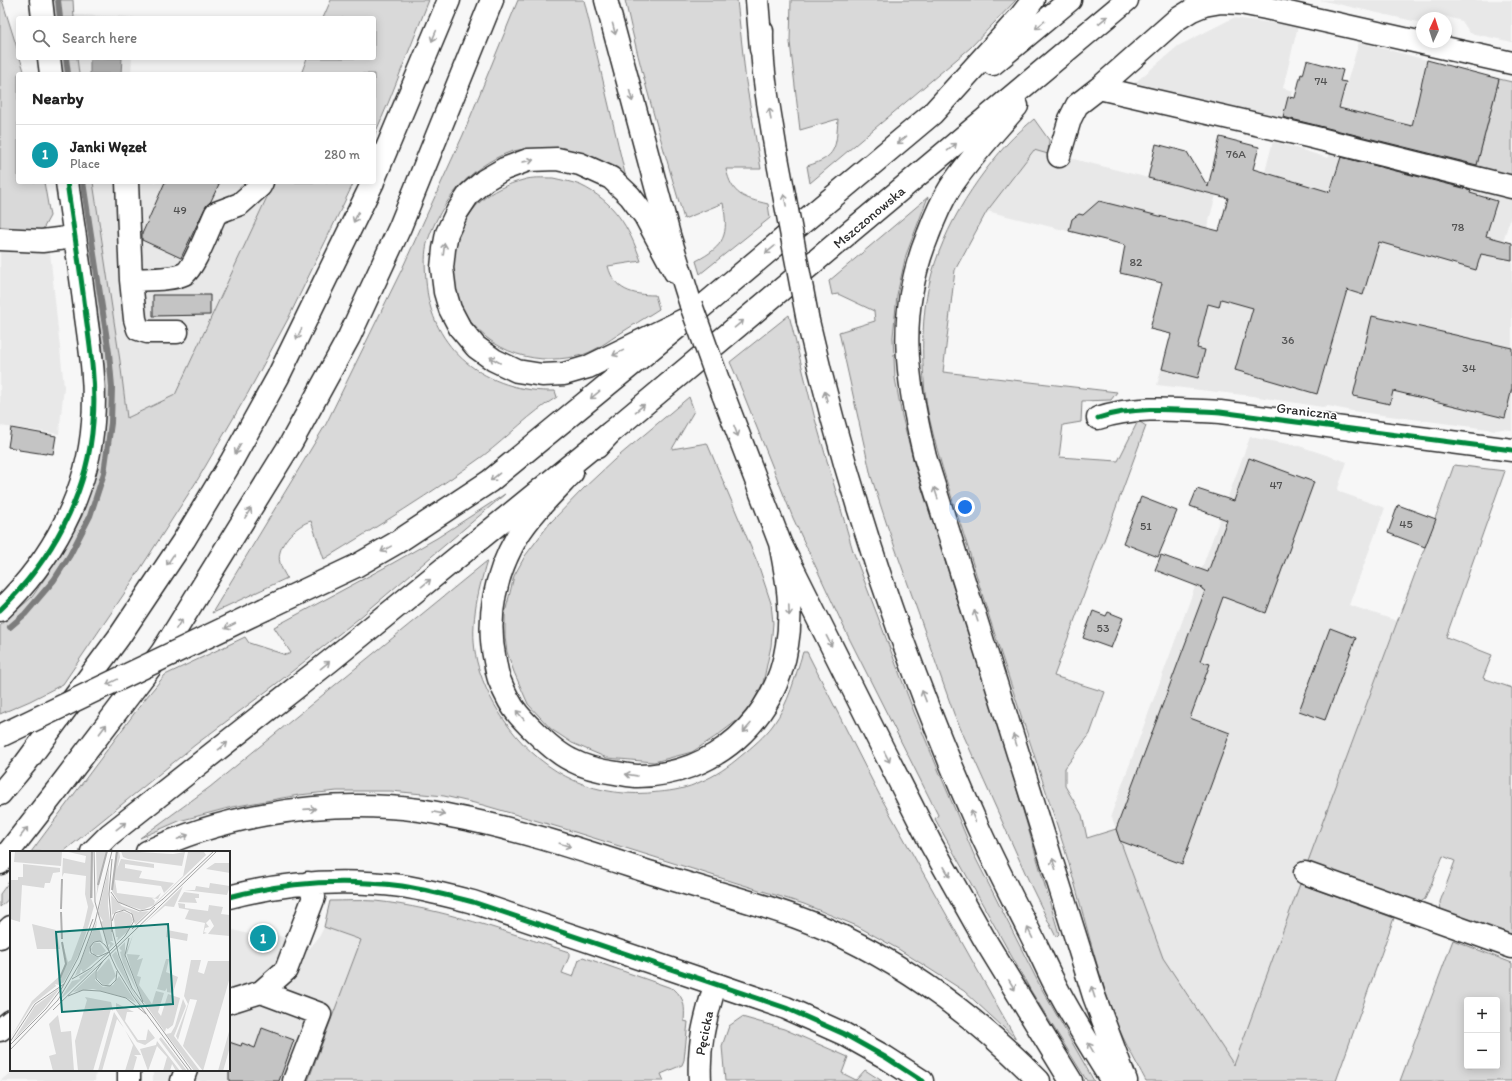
<!DOCTYPE html>
<html lang="en">
<head>
<meta charset="utf-8">
<style>
  :root { --surface:#fff; --page:#f6f6f6; --text:#222; --muted:#767676; --line:#e0e0e0; --accent:#ea580c }
  body { margin:0; font-family:Itim,sans-serif; background:var(--page); color:var(--text) }
  .controls { position:absolute; right:12px; bottom:12px; display:grid; overflow:hidden; border-radius:4px; box-shadow:0 2px 10px #0003 }
  .controls button { width:36px; height:36px; display:grid; place-items:center; padding:0; border:0; border-bottom:1px solid var(--line); background:var(--surface); color:var(--text); font:20px sans-serif }
  .compass { position:absolute; left:1416px; top:12px; width:36px; height:36px; border-radius:50%; background:var(--surface); box-shadow:0 2px 10px #0003; rotate:4deg }
  .you { position:absolute; left:965px; top:507px; width:14px; height:14px; margin:-10px; border:3px solid #fff; border-radius:50%; background:#1a73e8; box-shadow:0 0 0 6px #1a73e833 }
  .badge { display:grid; place-items:center; width:26px; height:26px; border-radius:50%; background:var(--accent); color:#fff; font-size:13px; font-weight:700 }
  .pin { position:absolute; translate:-50% -50%; border:2px solid #fff; box-shadow:0 1px 4px #0006 }
  .list { margin:0; padding:0; list-style:none }
  h2 { display:flex; justify-content:space-between; align-items:center; height:52px; margin:0; padding:0 16px; font-size:17px }
  h2 small { font-size:13px; font-weight:400; color:var(--muted) }
  .list li { display:grid; grid-template-columns:26px 1fr auto; gap:12px; align-items:center; box-sizing:border-box; height:60px; padding:0 16px; border-top:1px solid var(--line) }
  .list b { display:block; font-size:15px; white-space:nowrap }
  .list p { margin:0; font-size:13px; white-space:nowrap; color:var(--muted) }
  .list em { font-size:13px; font-style:normal; color:var(--muted) }
  .icon { flex:none; width:22px; height:22px; fill:none; stroke:currentColor; stroke-width:2; stroke-linecap:round; stroke-linejoin:round }
  .map { position:relative; flex:none; width:1512px; height:1081px; overflow:hidden }
  .search { position:absolute; background:var(--surface); box-shadow:0 2px 10px #0003; left:16px; top:16px; width:360px; height:44px; display:flex; align-items:center; gap:10px; box-sizing:border-box; padding:0 14px; border-radius:4px; color:var(--muted); font-size:15px }
  .panel { position:absolute; background:var(--surface); box-shadow:0 2px 10px #0003; left:16px; top:72px; width:360px; height:112px; border-radius:4px }
  .map>svg:first-child { display:block }
  .built { fill:#e8e8e8 }
  .green { fill:#d9d9d9; stroke:#828282; fill-rule:evenodd }
  .water { fill:#b0b0b0; stroke:#7b7b7b }
  .lines { fill:none; stroke-linecap:round; stroke-linejoin:round }
  .stream { stroke:#7b7b7b; stroke-width:6 }
  .building { fill:#c4c4c4; stroke:#2b2b2b }
  .minor-casing { stroke:#2b2b2b; stroke-width:25 }
  .major-casing { stroke:#2b2b2b; stroke-width:25 }
  .highway-casing { stroke:#2b2b2b; stroke-width:25 }
  .minor { stroke:#fff; stroke-width:22 }
  .major { stroke:#fff; stroke-width:22 }
  .highway { stroke:#fff; stroke-width:22 }
  .major-bridge-casing { stroke:#2b2b2b; stroke-width:25; stroke-linecap:butt }
  .highway-bridge-casing { stroke:#2b2b2b; stroke-width:25; stroke-linecap:butt }
  .major-bridge { stroke:#fff; stroke-width:22 }
  .highway-bridge { stroke:#fff; stroke-width:22 }
  .cycleway-casing { stroke:#fff; stroke-width:8 }
  .cycleway { stroke:#00873e; stroke-width:5 }
  .oneway { stroke:#a0a0a0 }
  .labels { text-anchor:middle; stroke-width:3; stroke-linejoin:round; paint-order:stroke }
  .number-label { font-size:12px; fill:#515151 }
  .street-label { font-size:14px; fill:#2b2b2b; stroke:#fff }
  .inset-river { fill:none; stroke:#b0b0b0; stroke-width:2 }
  .inset-road { fill:none; stroke:#a5a5a5; stroke-width:1 }
  .view { fill:#0f766e; fill-opacity:0.15; stroke:#0f766e; stroke-width:2 }
  .inset-edge { fill:none; stroke:#2b2b2b; stroke-width:2 }
</style>
</head>
<body>
<div class="map">
<svg width="1512" height="1081" viewBox="0 0 1512 1081">
  <rect width="100%" height="100%" fill="#f7f7f7"/>
  <filter id="ink" filterUnits="userSpaceOnUse"><feTurbulence type="fractalNoise" baseFrequency=".025" numOctaves="2"/><feDisplacementMap in="SourceGraphic" scale="8" xChannelSelector="R" yChannelSelector="G"/><feConvolveMatrix kernelMatrix="1 2 1 2 8 2 1 2 1" color-interpolation-filters="sRGB"/></filter>
  <g filter="url(#ink)">
    <path class="built" d="M1320,0H1512V42L1470,33L1462,21L1437,14L1432,18H1422V23Z
      M74,15L134,17V18H74Z
      M1233,18L1298,26L1283,88L1293,91L1291,97L1339,109L1359,42L1499,79L1476,168L1130,87L1178,46Z
      M77,58H132L131,74H79Z
      M1273,141L1328,158L1329,156L1336,150L1512,195V213L1498,257L1512,260V430L1502,429L1495,430L1352,411L1328,406L1322,407L1252,396L1157,385L1189,265L1152,252L987,211L1034,149L1216,195L1205,235L1244,244L1265,172Z
      M93,182H274L175,395L127,418L120,361Z
      M0,248L50,252L64,387L59,434L0,426Z
      M1250,437L1299,446L1347,462L1337,491L1385,508L1349,605L1397,621L1234,1065L1163,958L1111,815Z
      M257,927L310,948L319,937L324,927L361,940L308,1081H153V1070H229V929L249,934Z
      M14,1070H96L95,1081H0Z"/>
    <path class="green" d="M0,0H2L18,51V58H20L25,74H18V182H44L50,216L43,229L30,232L0,229Z
      M53,0H73L74,18H55Z
      M331,0H429L389,101L374,136V74H301L307,58H374V18H323Z
      M518,0H584L626,178C621,173 615,169 609,165C601,159 588,156 578,154C572,152 567,150 561,149C554,147 546,149 540,149C530,149 519,149 510,152C470,166 441,202 428,240C424,252 425,267 426,280C430,350 487,393 555,391L557,397C530,413 508,437 483,456C432,493 378,526 324,559L311,521C296,525 275,546 280,563C281,568 284,573 287,578L212,613L326,424L402,269L463,135Z
      M625,0H737L746,82L761,169H726C732,195 743,198 768,204L770,218L700,274L696,261C725,246 729,235 723,203L684,219C663,147 641,74 625,0Z
      M791,0H1016L970,48L810,183L807,166C837,157 836,148 838,119L800,130L790,42Z
      M59,58H77L79,74H61Z
      M1499,79L1512,82V181L1476,168Z
      M1034,119L1049,140L1048,154L1034,150L987,211L955,270L943,372L1117,392L1111,400L1082,401L1081,422L1063,425L1059,457L1118,461L1137,423L1140,422L1146,426L1054,676L1105,692L1090,734L1065,768V786L1082,815L1087,838L1116,829L1163,958L1234,1065L1300,884L1394,918L1336,1081H1146C1134,1058 1120,1035 1112,1011C1090,949 1077,884 1056,822C1027,732 996,642 969,551C955,507 939,462 929,417C922,383 921,342 925,308C932,247 967,189 1007,144C1015,135 1025,127 1034,119Z
      M553,178C562,180 572,182 580,185C614,201 629,227 641,261L608,266C614,290 632,295 655,295L659,309C645,318 630,327 616,336C604,344 592,353 578,356C529,367 482,349 459,303C444,272 456,225 480,202C491,191 508,184 523,180C532,177 543,178 553,178Z
      M77,182H93L120,361L127,418L175,395L274,182H354L288,319L248,393L198,479L126,591L63,684L30,701L0,714V625L32,597L60,556L82,516L93,481L104,432L106,387L102,341Z
      M928,197L906,255L897,295L893,337L895,378L902,416L915,467L1008,759L1059,934L1056,937L1032,888L954,714L887,525L871,476L839,332L875,321L874,311L838,294L832,295L829,281Z
      M789,315L815,419L853,551L914,712L974,855L1039,984L1094,1081H1087L1031,991L935,819L938,815L848,636L793,518L737,378L730,362Z
      M689,397L694,411L672,449L707,443L758,564L771,603L773,623L771,646L763,683L753,702L739,719L718,735L692,752L654,762L607,758L572,743L551,729L528,704L514,672L507,652L505,637V613L514,576L525,556L550,523L584,488L614,460Z
      M1454,465L1505,471L1446,637L1492,655L1483,678L1512,688V936L1441,912L1440,902L1455,861L1443,856L1425,899L1419,903L1356,879L1307,864L1425,547Z
      M505,494L358,619L276,684L195,745L63,852H31L145,699L165,675L245,637L249,643L286,655L291,653L274,627L393,563L437,538Z
      M487,561C477,594 469,628 477,662C483,686 495,708 509,727C546,776 598,800 659,792C673,791 688,788 700,782C715,776 728,767 741,756C752,747 765,736 773,725C789,703 795,677 803,652H807L879,794L1016,1039L964,991L900,950L857,926L804,904L565,829L483,805L444,796L391,791H337L299,795L232,807L179,821L140,838L210,787Z
      M11,879V897L0,907V894Z
      M330,901C345,901 361,900 375,901C442,908 506,932 569,952V957L562,973L573,977L579,960L583,957L674,989C685,999 685,1007 684,1021L688,1022L684,1060L682,1065L661,1074L664,1081H308L361,940L324,927Z
      M1453,940L1512,963V1081H1400ZM1467,1000H1497V1066H1467Z
      M742,1017L784,1029L848,1057L842,1073L856,1080L865,1070L882,1081H725L722,1046L729,1026Z"/>
    <path class="water" d="M90,58H122L121,74H90Z"/>
    <g class="lines">
      <path class="stream" d="M58,0L60,18
        M66,58L68,74
        M10,627L25,614L54,580L70,555L90,516L104,473L111,423L112,387L109,353L83,182"/>
    </g>
    <path class="building" d="M1307,60L1343,70L1340,81L1346,82L1339,108L1412,126L1427,60L1499,79L1477,165L1283,117L1288,97L1295,98L1301,74L1303,75Z
      M1220,137L1259,147L1253,169L1330,192L1341,157L1471,190L1470,193L1497,201L1486,236L1512,243V260L1481,254L1476,270L1379,242L1363,295L1347,290L1317,394L1235,370L1253,308L1221,299L1219,307L1208,304L1197,348L1205,350L1198,378L1162,369L1171,334L1150,329L1162,283L1120,273L1125,245L1069,231L1072,219L1079,214L1083,215L1099,201L1219,231L1228,198L1148,178L1156,144L1187,152L1208,187Z
      M165,182H220L211,201L205,208L181,258L142,240V234Z
      M153,295H210V315L153,316Z
      M1372,316L1512,348V388L1505,418L1393,391L1390,404L1353,396Z
      M11,428L56,436L53,454L46,453V454L19,450V449L8,447Z
      M1249,458L1314,482L1266,613L1223,597L1200,661L1210,664L1190,718L1230,733L1182,864L1120,841L1116,829L1205,591L1202,589V588L1155,570L1161,555L1208,572L1227,520L1190,506L1197,489L1234,501Z
      M1141,497L1177,511L1158,557L1123,543Z
      M1398,505L1436,519L1425,547L1388,533Z
      M1093,611L1106,616L1108,612L1123,618L1111,648L1083,638Z
      M1330,628L1356,638L1325,720L1299,711Z
      M262,1028L294,1040L279,1081H229V1042L241,1046L242,1043L255,1048Z"/>
    <g class="lines">
      <defs>
        <path id="minor" d="M41,0L43,18
          M49,58L51,74
          M1099,88L1308,136L1512,187
          M1059,156L1070,119L1077,105L1099,88L1176,20L1192,10L1204,5L1221,2L1240,3L1266,8L1512,63
          M127,182L131,280C145,279 172,280 184,274C194,269 210,225 216,213L240,204L260,186L262,182
          M0,239L42,241L75,237
          M131,280L135,319L138,329L147,332H177
          M1098,418C1137,405 1179,410 1220,412L1512,450
          M0,610C51,561 88,495 93,422C96,387 91,352 86,317C81,272 73,227 67,182
          M1305,873L1512,947
          M229,897C285,882 345,879 402,886C426,890 450,896 473,902L786,1008L844,1034L885,1057L922,1081
          M261,992L320,1014L294,1081
          M229,1002L261,992L286,970L314,897L308,883
          M0,1030L11,1021
          M129,1070V1081
          M182,1081L186,1070
          M700,1081C698,1044 705,1020 715,985"/>
        <path id="major" d="M762,31C761,71 770,112 776,152
          M993,64L1070,0
          M1017,106C994,133 969,159 950,188C941,202 934,219 928,235C896,313 906,378 925,457L1094,996L1126,1081
          M675,272L645,216L630,196L611,178L580,164L557,159L528,160L504,169L485,180L469,194L457,212L447,233L444,249L442,268L445,292L450,309L460,328L476,347L494,360L517,371L542,375L564,374L588,367L690,317L932,114L1020,17L1033,0
          M808,321C848,494 905,663 977,825C993,861 1011,895 1028,929C1039,950 1048,972 1059,992C1075,1022 1094,1052 1112,1081
          M723,394L780,543L885,753L931,844L985,940L1071,1081
          M597,447L610,433L1127,0
          M572,473C553,493 530,515 517,537C495,575 486,618 495,661C496,667 497,673 499,679C503,689 511,706 518,714C523,720 528,725 533,730C544,741 557,753 571,760C584,767 601,771 616,773C623,774 631,776 638,776C714,775 776,720 787,645C793,611 787,577 780,543"/>
        <path id="highway" d="M606,0L669,235L691,305
          M757,0L761,49
          M374,179L449,0
          M265,609L356,566L396,543L490,481L690,317
          M0,794L25,764L119,637L184,540L231,462L278,377L373,182
          M92,852L109,835L330,661L610,433
          M147,852C219,817 309,802 388,807C411,808 434,812 456,817C523,830 587,852 652,873C699,888 749,900 796,917C887,950 972,1012 1039,1081
          M0,863L57,790L162,652L291,443L349,337L400,227L492,0
          M0,937L11,927"/>
      </defs>
      <use href="#minor" class="minor-casing"/>
      <use href="#major" class="major-casing"/>
      <use href="#highway" class="highway-casing"/>
      <use href="#minor" class="minor"/>
      <use href="#major" class="major"/>
      <use href="#highway" class="highway"/>
      <defs>
        <path id="major-bridge" d="M776,152L808,321
          M691,305L723,394"/>
        <path id="highway-bridge" d="M0,736L265,609"/>
      </defs>
      <use href="#major-bridge" class="major-bridge-casing"/>
      <use href="#highway-bridge" class="highway-bridge-casing"/>
      <use href="#major-bridge" class="major-bridge"/>
      <use href="#highway-bridge" class="highway-bridge"/>
      <defs>
        <path id="cycleway" d="M1098,418C1137,405 1179,410 1220,412L1512,450
          M0,610C51,561 88,495 93,422C96,387 91,352 86,317C81,272 73,227 67,182
          M229,897C285,882 345,879 402,886C426,890 450,896 473,902L786,1008L844,1034L885,1057L922,1081"/>
      </defs>
      <use href="#cycleway" class="cycleway-casing"/>
      <use href="#cycleway" class="cycleway"/>
    </g>
    <defs><path id="oneway-shaft" d="M-6 0H5M1.5-3L5.5 0L1.5 3" fill="none" stroke-width="1.6" stroke-linecap="round" stroke-linejoin="round"/></defs>
    <g class="oneway">
      <use href="#oneway-shaft" transform="translate(1103 20) rotate(-40)"/>
      <use href="#oneway-shaft" transform="translate(1040 25) rotate(140)"/>
      <use href="#oneway-shaft" transform="translate(614 29) rotate(75)"/>
      <use href="#oneway-shaft" transform="translate(434 36) rotate(113)"/>
      <use href="#oneway-shaft" transform="translate(631 96) rotate(75)"/>
      <use href="#oneway-shaft" transform="translate(770 114) rotate(-99)"/>
      <use href="#oneway-shaft" transform="translate(902 140) rotate(140)"/>
      <use href="#oneway-shaft" transform="translate(952 147) rotate(-40)"/>
      <use href="#oneway-shaft" transform="translate(528 161) rotate(-11)"/>
      <use href="#oneway-shaft" transform="translate(785 200) rotate(-101)"/>
      <use href="#oneway-shaft" transform="translate(356 217) rotate(116)"/>
      <use href="#oneway-shaft" transform="translate(444 249) rotate(-83)"/>
      <use href="#oneway-shaft" transform="translate(770 250) rotate(140)"/>
      <use href="#oneway-shaft" transform="translate(739 324) rotate(-40)"/>
      <use href="#oneway-shaft" transform="translate(299 334) rotate(116)"/>
      <use href="#oneway-shaft" transform="translate(618 353) rotate(154)"/>
      <use href="#oneway-shaft" transform="translate(495 360) rotate(-150)"/>
      <use href="#oneway-shaft" transform="translate(595 395) rotate(141)"/>
      <use href="#oneway-shaft" transform="translate(826 397) rotate(-105)"/>
      <use href="#oneway-shaft" transform="translate(640 408) rotate(-40)"/>
      <use href="#oneway-shaft" transform="translate(736 431) rotate(69)"/>
      <use href="#oneway-shaft" transform="translate(238 449) rotate(119)"/>
      <use href="#oneway-shaft" transform="translate(495 477) rotate(141)"/>
      <use href="#oneway-shaft" transform="translate(936 493) rotate(-108)"/>
      <use href="#oneway-shaft" transform="translate(248 513) rotate(-58)"/>
      <use href="#oneway-shaft" transform="translate(386 549) rotate(151)"/>
      <use href="#oneway-shaft" transform="translate(170 560) rotate(124)"/>
      <use href="#oneway-shaft" transform="translate(426 583) rotate(-39)"/>
      <use href="#oneway-shaft" transform="translate(789 610) rotate(88)"/>
      <use href="#oneway-shaft" transform="translate(976 616) rotate(-108)"/>
      <use href="#oneway-shaft" transform="translate(179 624) rotate(-58)"/>
      <use href="#oneway-shaft" transform="translate(230 626) rotate(154)"/>
      <use href="#oneway-shaft" transform="translate(829 641) rotate(63)"/>
      <use href="#oneway-shaft" transform="translate(325 665) rotate(-39)"/>
      <use href="#oneway-shaft" transform="translate(112 682) rotate(154)"/>
      <use href="#oneway-shaft" transform="translate(924 696) rotate(-111)"/>
      <use href="#oneway-shaft" transform="translate(520 715) rotate(-130)"/>
      <use href="#oneway-shaft" transform="translate(747 728) rotate(131)"/>
      <use href="#oneway-shaft" transform="translate(103 729) rotate(-53)"/>
      <use href="#oneway-shaft" transform="translate(1015 740) rotate(-108)"/>
      <use href="#oneway-shaft" transform="translate(223 746) rotate(-39)"/>
      <use href="#oneway-shaft" transform="translate(887 757) rotate(63)"/>
      <use href="#oneway-shaft" transform="translate(631 775) rotate(-172)"/>
      <use href="#oneway-shaft" transform="translate(310 809) rotate(-4)"/>
      <use href="#oneway-shaft" transform="translate(439 813) rotate(11)"/>
      <use href="#oneway-shaft" transform="translate(973 816) rotate(-113)"/>
      <use href="#oneway-shaft" transform="translate(121 826) rotate(-38)"/>
      <use href="#oneway-shaft" transform="translate(24 832) rotate(-52)"/>
      <use href="#oneway-shaft" transform="translate(183 837) rotate(-21)"/>
      <use href="#oneway-shaft" transform="translate(565 845) rotate(18)"/>
      <use href="#oneway-shaft" transform="translate(1054 864) rotate(-107)"/>
      <use href="#oneway-shaft" transform="translate(947 872) rotate(61)"/>
      <use href="#oneway-shaft" transform="translate(1030 933) rotate(-116)"/>
      <use href="#oneway-shaft" transform="translate(1012 985) rotate(59)"/>
      <use href="#oneway-shaft" transform="translate(1093 992) rotate(-108)"/>
      <use href="#oneway-shaft" transform="translate(1091 1048) rotate(-120)"/>
    </g>
  </g>
  <g class="labels">
    <g class="number-label">
      <text x="1321" y="85">74</text>
      <text x="1236" y="158">76A</text>
      <text x="180" y="214">49</text>
      <text x="1458" y="231">78</text>
      <text x="1136" y="266">82</text>
      <text x="1288" y="344">36</text>
      <text x="1469" y="372">34</text>
      <text x="1276" y="489">47</text>
      <text x="1406" y="528">45</text>
      <text x="1146" y="530">51</text>
      <text x="1103" y="632">53</text>
    </g>
    <g class="street-label">
      <text transform="translate(869 217) rotate(-40)" y="5">Mszczonowska</text>
      <text transform="translate(1307 411) rotate(7)" y="5">Graniczna</text>
      <text transform="translate(704 1033) rotate(-79)" y="5">Pęcicka</text>
    </g>
  </g>
  <g transform="translate(10 851)">
    <rect width="220" height="220" fill="#f7f7f7"/>
    <path d="M5,0H52L51,15L4,11ZM54,0H83V47H81L84,55L79,73L69,103L54,131L49,134L45,133L46,135L23,153L0,188L22,150L53,122L56,109L52,90L58,111L61,109L74,74L78,56L75,43L76,25L54,22L52,26L53,7L75,12L76,5ZM86,0H97L86,47L87,39ZM106,0H109L110,6L107,18L111,8L144,13V17L115,13V17L132,20L129,27L164,32L154,42L151,35L105,29L107,42L145,47L151,42L148,48L142,47L145,50L144,53L173,25L178,1H194L196,4L144,54L132,59L110,52L102,40ZM111,0L163,3L175,1L172,15L118,8L113,6ZM205,12H220V22L196,18ZM13,13L50,17V21L43,22L40,32H35L34,37L12,34L10,71L0,68V29H8V26H13ZM99,16L98,55L103,90H100L104,93L99,98L100,93L98,94L90,71L93,70L88,62ZM200,32L220,35L217,44L174,39H185L186,35L199,37ZM173,35L164,56L155,55L133,74ZM174,41L189,43V47H185L187,52L168,51ZM101,44L112,55L129,61L139,60L125,74L121,61L117,59H108L102,64ZM168,52L175,53V57L198,60L199,54L213,56L211,63L220,64V85L198,83L204,75L200,68L196,72L199,76L195,77L194,81L197,82L193,83L195,72L175,68L179,59L169,57ZM112,60L120,63L123,69L118,80L107,90L108,86H106L104,68L106,63ZM87,69L86,78L89,77L93,91L84,90L79,102L89,107L73,121L71,118L70,122L65,125ZM22,73L46,79L50,98H27ZM157,79L178,83L177,90L156,86ZM123,84L117,103L130,104L127,109L133,107L127,125L131,126L129,134L142,153L146,140L154,142L148,161L151,165L158,143L170,147L163,174L158,178L156,177L155,181L133,150L122,121L116,101ZM115,91V107L129,145L113,112L110,101L112,100L109,97ZM84,92H90L96,100L91,104H84L81,98ZM106,100L122,139L138,164L127,149L107,115L102,104ZM99,107L106,125L98,134L92,133L87,127V121ZM156,108H159L156,121L168,126L163,142L157,141V137L155,140L147,138ZM181,109H191L188,121L194,123L198,110H220V126L193,220L173,195L187,149L180,148L168,189L166,185L178,153L174,145ZM86,115L53,146L49,150L62,130L70,128L69,126ZM85,120V129L93,136L103,134L109,125L126,152L117,147L83,138L63,141ZM51,136L34,158L3,190L25,155ZM75,146L101,151L103,160L101,158L83,220H68L65,190L77,149ZM173,148L176,155L164,185L190,220H184L156,183L161,182L165,175ZM106,152L124,161H117L115,170L128,189H136L138,178L145,187L135,194L127,191L106,159ZM104,161L114,177L107,168L92,220H88ZM48,164L51,181L61,180L64,220H43L39,205L46,203L39,173ZM220,177V196L213,220H208ZM115,179L131,204H124L127,206L123,220H115L123,194ZM151,186L177,220H173L149,188ZM147,190L170,220H166L162,213L160,220H153L157,206L147,195L138,220L130,198L146,194Z" fill="#d9d9d9"/>
    <path class="inset-river" d="M88,34L97,0M102,39L107,0M81,47L82,0M51,58L52,28M51,61L52,88M50,127L56,113L52,91"/>
    <path class="inset-road" d="M84,0L85,51L99,100M102,8L99,43L102,81M101,41L108,51L130,60L140,58L153,48M152,49L204,0M102,70L105,62L114,59L122,63L124,70L115,85L99,101L88,106L81,102L80,96L84,91L90,90L95,94L99,100L101,106L106,117L123,145L179,220M102,78L109,105L122,137L182,220M122,78L145,56M119,87L115,104L133,151M107,120L106,129L100,135L92,134L86,128V120L93,110L207,0M62,128L81,117L99,101M58,145L73,139L90,140L116,147L136,163M43,159L93,110M0,191L25,153L54,133M0,194L36,158L52,137L68,107L83,68M0,199L48,149L70,112L85,71L102,0"/>
    <path class="view" d="M158,73L163,153L52,161L46,81Z"/>
    <rect width="220" height="220" class="inset-edge"/>
  </g>
</svg>
<div class="controls">
<button>+</button>
<button>−</button>
</div>
<svg class="compass" viewBox="-18 -18 36 36"><path d="M0-13l5 13h-10z" fill="#e53935"/><path d="M0 13l5-13h-10z" fill="#767676"/></svg>
<div class="you"></div>
<div class="pin badge" style="left:263px;top:938px;background:#0f9aa8">1</div>
<div class="search"><svg class="icon" aria-label="search" viewBox="0 0 24 24"><circle cx="10" cy="10" r="6"/><path d="M15 15l6 6"/></svg>Search here</div>
<section class="panel">
<h2>Nearby<small></small></h2>
<ul class="list">
<li><span class="badge" style="background:#0f9aa8">1</span><div><b>Janki Węzeł</b><p>Place</p></div><em>280 m</em></li>
</ul>
</section>
</div>
</body>
</html>
